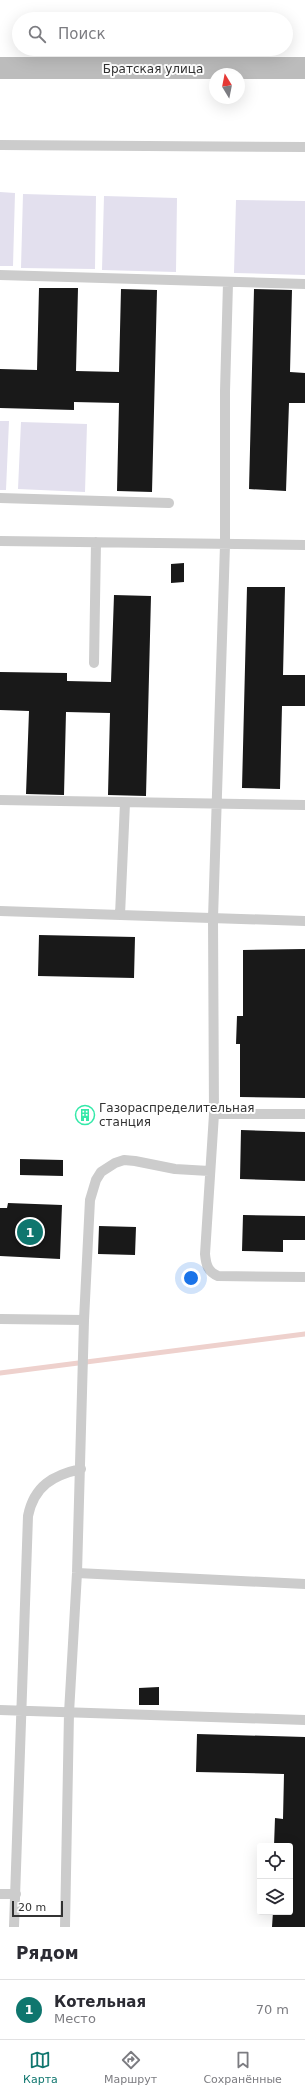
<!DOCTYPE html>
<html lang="ru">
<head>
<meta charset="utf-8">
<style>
  :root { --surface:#fff; --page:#f7f7f7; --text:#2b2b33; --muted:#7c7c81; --line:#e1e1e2; --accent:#0f766e }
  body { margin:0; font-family:"DejaVu Sans",sans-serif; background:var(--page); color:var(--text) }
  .controls { position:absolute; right:12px; bottom:12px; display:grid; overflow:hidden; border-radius:4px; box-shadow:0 4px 16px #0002 }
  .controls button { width:36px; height:36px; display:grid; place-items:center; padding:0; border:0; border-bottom:1px solid var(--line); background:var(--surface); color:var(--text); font:20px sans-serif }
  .compass { position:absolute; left:209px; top:68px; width:36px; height:36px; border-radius:50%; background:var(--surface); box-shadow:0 4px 16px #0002; rotate:350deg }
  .scale { position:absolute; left:12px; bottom:10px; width:51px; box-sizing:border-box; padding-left:4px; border:2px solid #323232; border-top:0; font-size:11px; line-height:14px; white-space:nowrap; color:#323232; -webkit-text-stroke:3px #fff; paint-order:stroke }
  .you { position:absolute; left:191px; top:1278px; width:14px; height:14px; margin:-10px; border:3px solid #fff; border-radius:50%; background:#1a73e8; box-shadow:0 0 0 6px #1a73e833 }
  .badge { display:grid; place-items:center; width:26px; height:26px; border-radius:50%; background:var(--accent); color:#fff; font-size:13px; font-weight:700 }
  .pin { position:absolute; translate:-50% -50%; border:2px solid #fff; box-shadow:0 1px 4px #0006 }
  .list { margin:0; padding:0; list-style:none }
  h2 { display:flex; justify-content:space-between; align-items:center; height:52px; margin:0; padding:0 16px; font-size:17px }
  h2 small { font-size:13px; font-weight:400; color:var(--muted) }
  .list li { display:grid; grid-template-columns:26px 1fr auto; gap:12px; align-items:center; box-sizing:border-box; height:60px; padding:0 16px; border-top:1px solid var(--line) }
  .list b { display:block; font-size:15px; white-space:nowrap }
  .list p { margin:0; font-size:13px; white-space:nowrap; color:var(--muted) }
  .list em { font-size:13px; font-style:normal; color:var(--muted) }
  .icon { flex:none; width:22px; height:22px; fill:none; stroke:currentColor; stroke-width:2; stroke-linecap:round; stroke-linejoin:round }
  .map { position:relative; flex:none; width:305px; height:1927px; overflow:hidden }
  .search { position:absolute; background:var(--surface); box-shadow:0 4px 16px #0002; left:12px; right:12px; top:12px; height:44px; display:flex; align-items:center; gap:10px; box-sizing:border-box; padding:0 14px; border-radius:22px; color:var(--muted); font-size:15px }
  .sheet { height:112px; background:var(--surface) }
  nav { display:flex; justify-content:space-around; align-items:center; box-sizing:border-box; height:56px; border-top:1px solid var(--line); background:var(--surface); font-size:11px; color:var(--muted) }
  nav a { display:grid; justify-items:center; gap:2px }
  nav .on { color:var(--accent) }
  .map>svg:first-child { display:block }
  .green { fill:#e3e0ee }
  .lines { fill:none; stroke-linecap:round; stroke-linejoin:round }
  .stream { stroke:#eed1cd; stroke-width:5 }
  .building { fill:#191919 }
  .lane { stroke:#ccc; stroke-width:10 }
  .secondary { stroke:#bcbcbc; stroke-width:22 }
  .labels { text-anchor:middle; stroke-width:4; stroke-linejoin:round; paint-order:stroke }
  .street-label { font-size:12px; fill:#323232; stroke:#fff }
  .poi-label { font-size:12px; fill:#323232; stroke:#fff; text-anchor:start }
</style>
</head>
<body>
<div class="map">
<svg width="305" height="1927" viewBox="0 0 305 1927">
  <rect width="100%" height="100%" fill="#fff"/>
  <path class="green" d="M0,192L15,193L13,266H0Z
    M23,194L96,196L95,269L21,268Z
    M104,196L177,198L176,272L102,270Z
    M236,200L305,201V275L234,273Z
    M0,421H9L6,490H0Z
    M21,422L87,424L85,492L18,489Z"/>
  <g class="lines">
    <path class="stream" d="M0,1373L305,1334"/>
  </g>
  <path class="building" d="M39,288H78L76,371L119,372L121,289L157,290L152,492L117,491L119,403L74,402V410L0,408V369L37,370Z
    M254,289L292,290L290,372L305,373V403H289L286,491L249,489Z
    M184,563V582L171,583V564Z
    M247,587H285L283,675H305V706H282L280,789L242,788Z
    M114,595L151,596L146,796L108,795L110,713L66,712L64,795L26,794L29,711L0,710V672L67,673V681L111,682Z
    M39,935L135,937L134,978L38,976Z
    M305,949V1098L240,1097V1044H236L237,1016H243V950Z
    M241,1130L305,1132V1181L240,1179Z
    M20,1159L63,1160V1176L20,1175Z
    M8,1203L62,1205L60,1259L0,1256V1208H7Z
    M243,1215L305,1216V1240H283V1252L242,1251Z
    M99,1226L136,1227L135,1255L98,1254Z
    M159,1687V1705H139V1688Z
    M197,1734L305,1737V1927H272L273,1912H290V1846H274L275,1818L283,1819L284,1774L196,1772Z"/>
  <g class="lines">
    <path class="lane" d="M0,145L305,147
      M0,275L305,284
      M228,283L225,391V545L213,918L214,1114L205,1254C206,1265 208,1272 218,1276L305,1277
      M0,498L169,503
      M0,541L305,545
      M94,663L96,542
      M0,800L305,805
      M0,911L305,921
      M120,915L125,803
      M214,1114H305
      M0,1319L84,1320
      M77,1573L305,1584
      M0,1710L305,1720
      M0,1894H16
      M14,1927L28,1516C34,1486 53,1475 81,1469
      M65,1927L69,1713L77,1573L84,1320L90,1200L96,1180L101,1172L115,1163L124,1160L135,1161L175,1169L209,1171"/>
    <path class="secondary" d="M0,68H305"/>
  </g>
  <defs>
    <symbol id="building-ring" viewBox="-11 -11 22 22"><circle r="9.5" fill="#fff" stroke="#34e9a9" stroke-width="1.5"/><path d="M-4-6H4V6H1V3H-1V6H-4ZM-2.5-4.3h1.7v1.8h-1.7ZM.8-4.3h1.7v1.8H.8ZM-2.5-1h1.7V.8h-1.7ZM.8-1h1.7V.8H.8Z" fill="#34e9a9"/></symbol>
  </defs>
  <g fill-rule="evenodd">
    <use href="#building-ring" x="74" y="1104" width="22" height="22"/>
  </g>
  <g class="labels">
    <g class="street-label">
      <text x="153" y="73">Братская улица</text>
    </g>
    <g class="poi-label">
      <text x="99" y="1112">Газораспределительная<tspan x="99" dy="14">станция</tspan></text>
    </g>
  </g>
</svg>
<div class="controls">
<button><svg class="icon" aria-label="locate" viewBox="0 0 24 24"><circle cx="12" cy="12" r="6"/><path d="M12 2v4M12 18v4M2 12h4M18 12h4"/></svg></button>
<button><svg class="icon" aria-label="layers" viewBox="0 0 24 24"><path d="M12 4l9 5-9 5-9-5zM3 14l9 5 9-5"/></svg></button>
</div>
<svg class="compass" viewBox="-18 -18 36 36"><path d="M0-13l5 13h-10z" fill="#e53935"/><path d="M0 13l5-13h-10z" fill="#7c7c81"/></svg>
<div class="scale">20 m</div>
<div class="you"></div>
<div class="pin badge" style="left:30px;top:1232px">1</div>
<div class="search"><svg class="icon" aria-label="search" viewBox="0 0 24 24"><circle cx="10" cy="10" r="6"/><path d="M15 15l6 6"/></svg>Поиск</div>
</div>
<section class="sheet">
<h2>Рядом<small></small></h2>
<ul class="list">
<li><span class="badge">1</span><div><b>Котельная</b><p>Место</p></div><em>70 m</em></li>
</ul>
</section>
<nav>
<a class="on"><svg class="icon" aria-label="map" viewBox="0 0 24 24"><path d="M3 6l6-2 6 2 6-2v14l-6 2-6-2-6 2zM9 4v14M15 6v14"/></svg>Карта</a>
<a><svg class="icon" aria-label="directions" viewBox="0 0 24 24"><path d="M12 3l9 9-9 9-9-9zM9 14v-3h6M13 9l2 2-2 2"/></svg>Маршрут</a>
<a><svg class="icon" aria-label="saved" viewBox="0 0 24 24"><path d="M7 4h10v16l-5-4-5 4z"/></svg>Сохранённые</a>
</nav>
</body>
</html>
